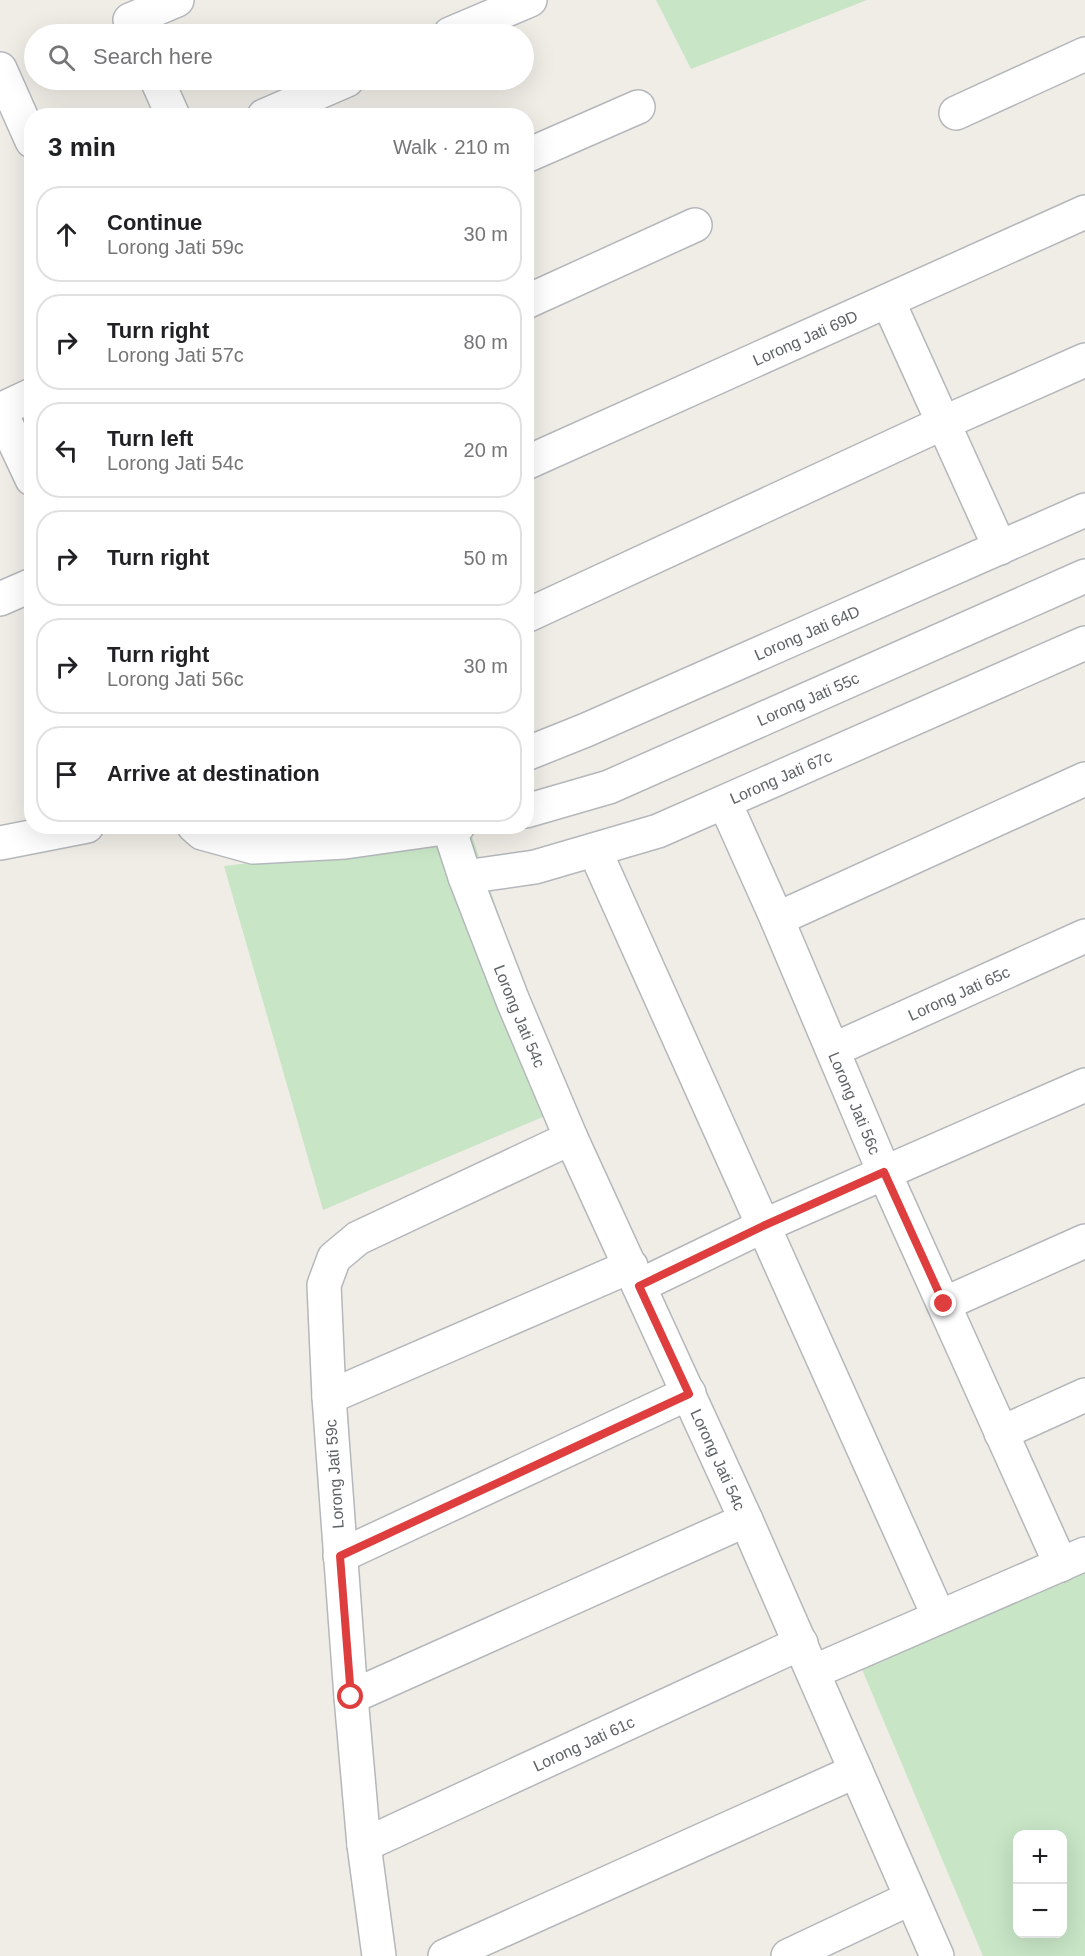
<!DOCTYPE html>
<html lang="en">
<head>
<meta charset="utf-8">
<style>
  :root { --surface:#fff; --page:#f6f6f6; --text:#202124; --muted:#757577; --line:#e0e0e0 }
  body { margin:0; font-family:Helvetica,sans-serif; background:var(--page); color:var(--text) }
  .controls { position:absolute; right:18px; bottom:18px; display:grid; overflow:hidden; border-radius:12px; box-shadow:0 6px 24px #0002 }
  .controls button { width:54px; height:54px; display:grid; place-items:center; padding:0; border:0; border-bottom:2px solid var(--line); background:var(--surface); color:var(--text); font:30px sans-serif }
  .stop { position:absolute; width:18px; height:18px; margin:-14px; border:4px solid #df3e3e; border-radius:50%; background:#fff }
  .stop.end { background:#df3e3e; border-color:#fff; box-shadow:0 2px 6px #0008 }
  .list { margin:0; padding:0; list-style:none }
  h2 { display:flex; justify-content:space-between; align-items:center; height:78px; margin:0; padding:0 24px; font-size:26px }
  h2 small { font-size:20px; font-weight:400; color:var(--muted) }
  .list li { display:grid; grid-template-columns:39px 1fr auto; gap:18px; align-items:center; box-sizing:border-box; height:96px; margin:0 12px 12px; padding:0 12px; border:2px solid var(--line); border-radius:24px }
  .list b { display:block; font-size:22px; white-space:nowrap }
  .list p { margin:0; font-size:20px; white-space:nowrap; color:var(--muted) }
  .list em { font-size:20px; font-style:normal; color:var(--muted) }
  .icon { flex:none; width:33px; height:33px; fill:none; stroke:currentColor; stroke-width:2; stroke-linecap:round; stroke-linejoin:round }
  .map { position:relative; flex:none; width:1085px; height:1956px; overflow:hidden }
  .search { position:absolute; background:var(--surface); box-shadow:0 6px 24px #0002; left:24px; top:24px; width:510px; height:66px; display:flex; align-items:center; gap:15px; box-sizing:border-box; padding:0 21px; border-radius:33px; color:var(--muted); font-size:22px }
  .panel { position:absolute; background:var(--surface); box-shadow:0 6px 24px #0002; left:24px; top:108px; width:510px; height:726px; border-radius:24px }
  .map>svg:first-child { display:block }
  .green { fill:#c8e5c6; fill-rule:evenodd }
  .lines { fill:none; stroke-linecap:round; stroke-linejoin:round }
  .minor-casing { stroke:#b4b7bb; stroke-width:36 }
  .minor { stroke:#fff; stroke-width:33 }
  .route { stroke:#df3e3e; stroke-width:8 }
  .labels { text-anchor:middle; stroke-width:4.5; stroke-linejoin:round; paint-order:stroke }
  .street-label { font-size:16px; fill:#5e6366; stroke:#fff }
</style>
</head>
<body>
<div class="map">
<svg width="1085" height="1956" viewBox="0 0 1085 1956">
  <rect width="100%" height="100%" fill="#f0ede7"/>
  <path class="green" d="M656,0H867L691,69Z
    M472,836L564,1108L323,1210L224,866Z
    M1085,1562V1956H983L858,1660ZM1018,1834H1062V1934H1018Z"/>
  <g class="lines">
    <defs>
      <g id="minor">
        <path d="M130,20L177,0"/>
        <path d="M450,34L530,0"/>
        <path d="M0,69L32,141"/>
        <path d="M157,80L173,116"/>
        <path d="M956,113L1085,54"/>
        <path d="M264,116L347,80"/>
        <path d="M526,156L638,107"/>
        <path d="M888,301L1000,548"/>
        <path d="M526,302L695,225"/>
        <path d="M0,410L32,395"/>
        <path d="M0,411L32,479"/>
        <path id="s1" d="M526,463L1085,212"/>
        <path d="M0,599L32,585"/>
        <path d="M526,616L943,423L1085,360"/>
        <path id="s2" d="M526,754L586,730L1085,510"/>
        <path id="s3" d="M725,803L777,919L884,1172L1061,1565"/>
        <path id="s4" d="M526,811L609,787L1085,576"/>
        <path d="M194,826L202,833L253,847L345,842L458,826"/>
        <path id="s5" d="M449,828L465,877L513,1001L571,1138L746,1520L937,1956"/>
        <path d="M0,843L87,826"/>
        <path d="M595,851L939,1617"/>
        <path id="s6" d="M465,877L535,867L658,831L1085,643"/>
        <path d="M777,919L1085,779"/>
        <path id="s7" d="M833,1050L1085,936"/>
        <path d="M639,1286L763,1226L1085,1085"/>
        <path d="M944,1304L1085,1241"/>
        <path d="M329,1397L631,1266"/>
        <path d="M1001,1433L1085,1395"/>
        <path d="M340,1556L689,1393"/>
        <path d="M813,1672L1085,1554"/>
        <path d="M351,1697L746,1520"/>
        <path id="s8" d="M364,1845L801,1643"/>
        <path d="M379,1956L364,1845L351,1697L329,1397L324,1285L334,1258L358,1238L571,1138"/>
        <path d="M445,1956L856,1771"/>
        <path d="M788,1956L911,1898"/>
      </g>
    </defs>
    <use href="#minor" class="minor-casing"/>
    <use href="#minor" class="minor"/>
  </g>
  <g class="lines">
    <path class="route" d="M351,1697L340,1556L689,1394L639,1286L763,1226L884,1172L944,1304"/>
  </g>
  <g class="labels">
    <g class="street-label">
      <text dy="6" stroke="none"><textPath href="#s1" startOffset="306">Lorong Jati 69D</textPath></text>
      <text dy="6" stroke="none"><textPath href="#s2" startOffset="306">Lorong Jati 64D</textPath></text>
      <text dy="6" stroke="none"><textPath href="#s4" startOffset="304">Lorong Jati 55c</textPath></text>
      <text dy="6" stroke="none"><textPath href="#s6" startOffset="333">Lorong Jati 67c</textPath></text>
      <text dy="6" stroke="none"><textPath href="#s7" startOffset="138">Lorong Jati 65c</textPath></text>
      <text dy="6" stroke="none"><textPath href="#s5" startOffset="201">Lorong Jati 54c</textPath></text>
      <text dy="6" stroke="none"><textPath href="#s3" startOffset="327">Lorong Jati 56c</textPath></text>
      <text dy="6" stroke="none"><textPath href="#s5" startOffset="687">Lorong Jati 54c</textPath></text>
      <text transform="translate(334 1474) rotate(-94)" y="6">Lorong Jati 59c</text>
      <text dy="6" stroke="none"><textPath href="#s8" startOffset="242">Lorong Jati 61c</textPath></text>
    </g>
  </g>
</svg>
<div class="controls">
<button>+</button>
<button>−</button>
</div>
<div class="stop" style="left:351px;top:1697px"></div>
<div class="stop end" style="left:944px;top:1304px"></div>
<div class="search"><svg class="icon" aria-label="search" viewBox="0 0 24 24"><circle cx="10" cy="10" r="6"/><path d="M15 15l6 6"/></svg>Search here</div>
<section class="panel">
<h2>3 min<small>Walk · 210 m</small></h2>
<ul class="list">
<li><svg class="icon" aria-label="ahead" viewBox="0 0 24 24"><path d="M12 20V5M6 11l6-6 6 6"/></svg><div><b>Continue</b><p>Lorong Jati 59c</p></div><em>30 m</em></li>
<li><svg class="icon" aria-label="right" viewBox="0 0 24 24"><path d="M7 20v-9h11M14 6l5 5-5 5"/></svg><div><b>Turn right</b><p>Lorong Jati 57c</p></div><em>80 m</em></li>
<li><svg class="icon" aria-label="left" viewBox="0 0 24 24"><path d="M17 20v-9H6M10 6l-5 5 5 5"/></svg><div><b>Turn left</b><p>Lorong Jati 54c</p></div><em>20 m</em></li>
<li><svg class="icon" aria-label="right" viewBox="0 0 24 24"><path d="M7 20v-9h11M14 6l5 5-5 5"/></svg><div><b>Turn right</b></div><em>50 m</em></li>
<li><svg class="icon" aria-label="right" viewBox="0 0 24 24"><path d="M7 20v-9h11M14 6l5 5-5 5"/></svg><div><b>Turn right</b><p>Lorong Jati 56c</p></div><em>30 m</em></li>
<li><svg class="icon" aria-label="arrive" viewBox="0 0 24 24"><path d="M6 21V4h12l-3 4 3 4H6"/></svg><div><b>Arrive at destination</b></div></li>
</ul>
</section>
</div>
</body>
</html>
